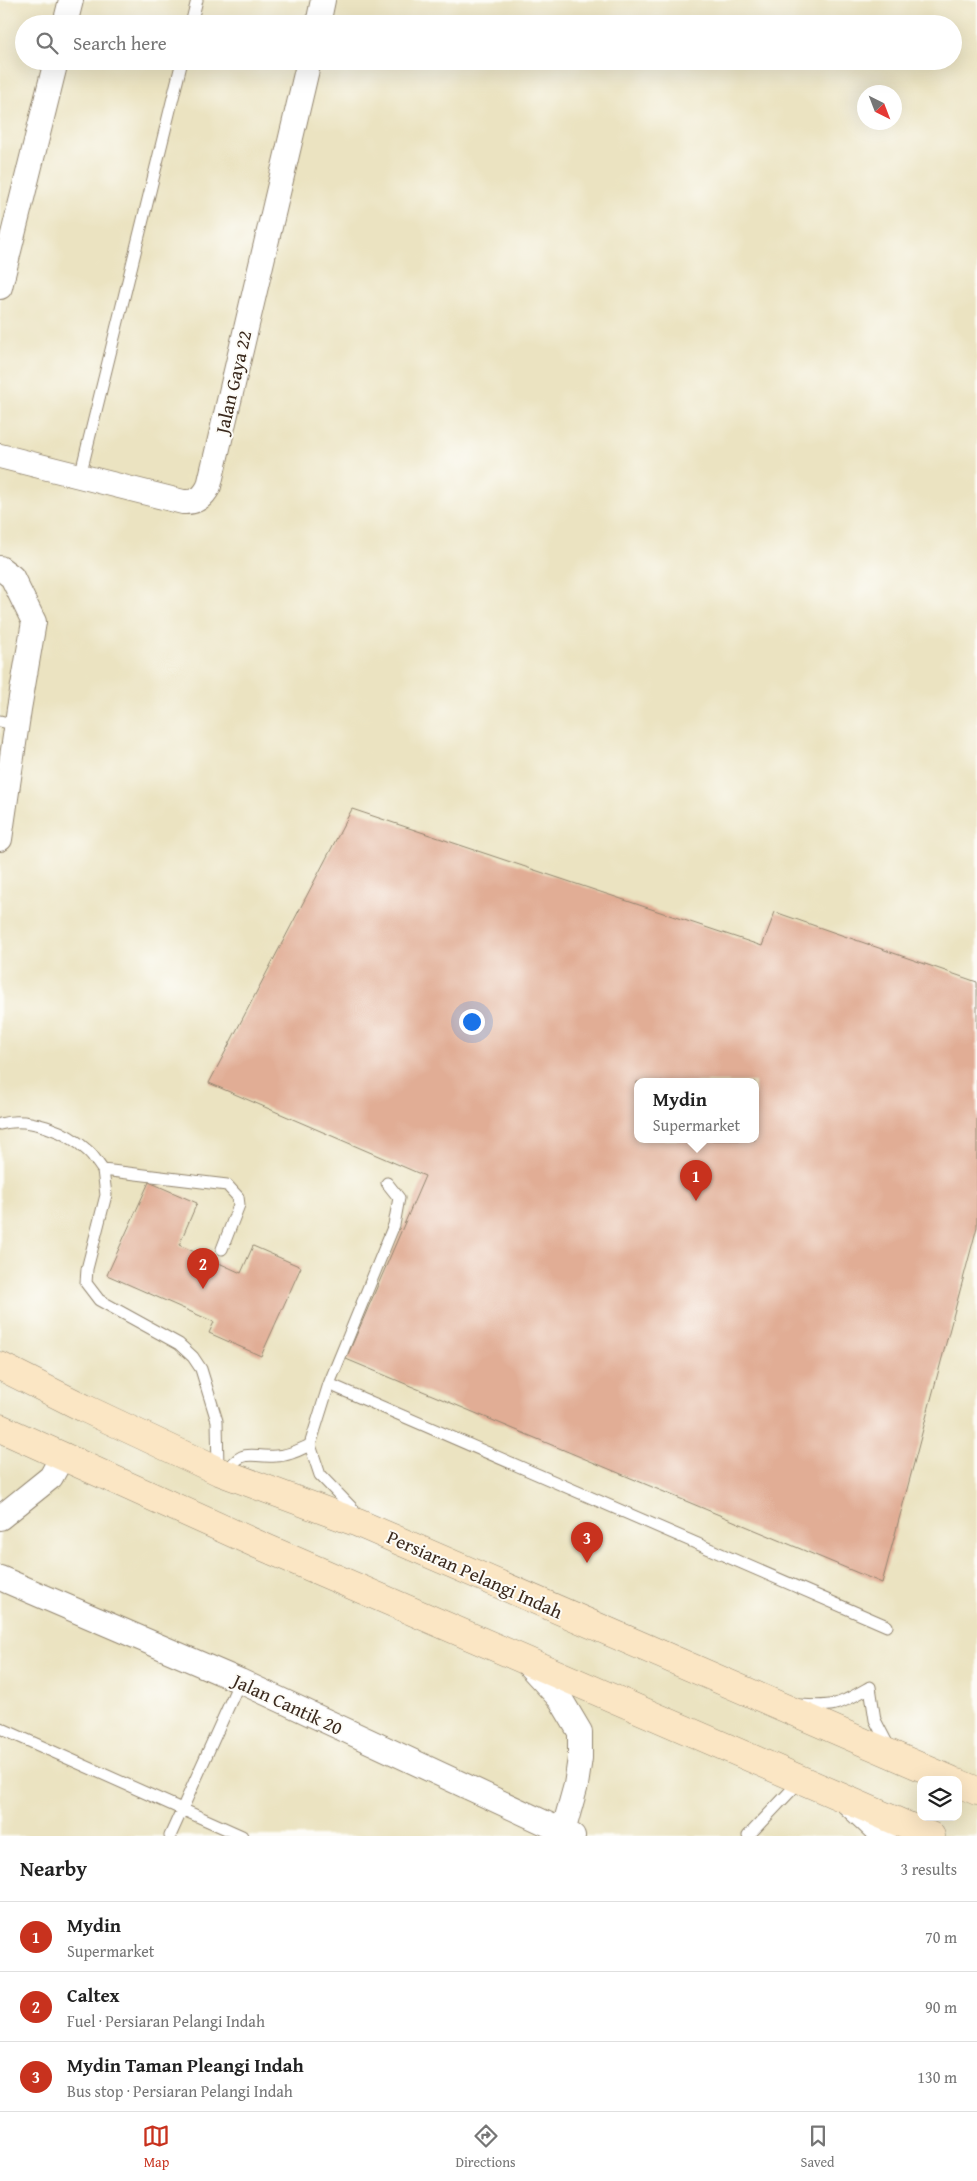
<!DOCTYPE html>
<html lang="en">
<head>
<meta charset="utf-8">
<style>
  :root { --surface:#fff; --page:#f2f2f2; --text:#222; --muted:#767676; --line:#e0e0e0; --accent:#c8321e }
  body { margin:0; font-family:"Gentium Book Plus",serif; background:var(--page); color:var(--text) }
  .controls { position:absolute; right:15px; bottom:15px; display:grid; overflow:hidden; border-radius:10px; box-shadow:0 5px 20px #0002 }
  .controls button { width:45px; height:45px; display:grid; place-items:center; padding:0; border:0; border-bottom:1px solid var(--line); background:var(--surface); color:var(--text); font:25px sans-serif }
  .compass { position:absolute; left:857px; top:85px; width:45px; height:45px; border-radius:50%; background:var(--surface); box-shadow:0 5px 20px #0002; rotate:138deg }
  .you { position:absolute; left:471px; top:1021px; width:18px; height:18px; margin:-12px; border:4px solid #fff; border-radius:50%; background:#1a73e8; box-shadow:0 0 0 8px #1a73e833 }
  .badge { display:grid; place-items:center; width:32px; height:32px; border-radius:50%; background:var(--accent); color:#fff; font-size:16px; font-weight:700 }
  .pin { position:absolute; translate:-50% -41px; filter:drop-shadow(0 1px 2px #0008) }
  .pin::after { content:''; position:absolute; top:26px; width:18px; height:15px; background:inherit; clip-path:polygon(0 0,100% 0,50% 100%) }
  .popup { position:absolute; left:634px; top:1078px; width:125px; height:65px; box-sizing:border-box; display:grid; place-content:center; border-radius:10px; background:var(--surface); filter:drop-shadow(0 1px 4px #0005); font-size:16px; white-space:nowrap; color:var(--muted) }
  .popup b { font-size:19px; color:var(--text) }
  .popup::after { content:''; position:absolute; left:50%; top:100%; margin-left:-10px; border:10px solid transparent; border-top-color:var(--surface) }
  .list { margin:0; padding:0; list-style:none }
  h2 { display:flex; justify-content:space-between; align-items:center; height:65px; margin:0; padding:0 20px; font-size:21px }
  h2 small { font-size:16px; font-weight:400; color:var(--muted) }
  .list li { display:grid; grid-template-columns:32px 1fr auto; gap:15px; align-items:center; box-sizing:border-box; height:70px; padding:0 20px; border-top:1px solid var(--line) }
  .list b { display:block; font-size:19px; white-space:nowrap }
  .list p { margin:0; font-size:16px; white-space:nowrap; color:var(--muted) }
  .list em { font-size:16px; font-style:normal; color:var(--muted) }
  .icon { flex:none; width:28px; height:28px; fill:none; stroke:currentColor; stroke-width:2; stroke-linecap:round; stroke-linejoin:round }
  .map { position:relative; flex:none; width:977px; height:1836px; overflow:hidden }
  .search { position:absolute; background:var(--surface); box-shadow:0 5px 20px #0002; left:15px; right:15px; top:15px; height:55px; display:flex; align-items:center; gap:12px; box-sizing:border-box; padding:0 18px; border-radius:28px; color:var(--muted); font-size:19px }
  .sheet { height:275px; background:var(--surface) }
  nav { display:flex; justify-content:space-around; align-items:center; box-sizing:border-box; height:70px; border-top:1px solid var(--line); background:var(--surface); font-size:14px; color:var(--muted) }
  nav a { display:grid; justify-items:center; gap:2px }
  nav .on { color:var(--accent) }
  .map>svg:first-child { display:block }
  .building { fill:#e1ad95; fill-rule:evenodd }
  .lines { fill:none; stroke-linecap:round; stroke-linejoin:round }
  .lane-casing { stroke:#938670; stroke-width:13 }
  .street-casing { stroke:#938670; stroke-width:26 }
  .secondary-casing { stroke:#938670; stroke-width:29 }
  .lane { stroke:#fff; stroke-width:11 }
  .street { stroke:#fff; stroke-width:24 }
  .secondary { stroke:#fbe6c4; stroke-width:28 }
  .labels { text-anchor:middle; stroke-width:4; stroke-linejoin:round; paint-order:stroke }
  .street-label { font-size:19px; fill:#3b2a1e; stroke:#fdfcf7 }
</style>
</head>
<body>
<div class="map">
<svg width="977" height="1836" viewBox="0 0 977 1836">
  <rect width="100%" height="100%" fill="#fdfcf7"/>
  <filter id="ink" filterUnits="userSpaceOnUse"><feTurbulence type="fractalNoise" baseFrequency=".02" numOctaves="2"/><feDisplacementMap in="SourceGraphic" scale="10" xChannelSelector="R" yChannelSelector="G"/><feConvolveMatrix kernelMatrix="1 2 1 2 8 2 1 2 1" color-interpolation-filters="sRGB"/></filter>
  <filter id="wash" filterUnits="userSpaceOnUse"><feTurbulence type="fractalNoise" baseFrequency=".0096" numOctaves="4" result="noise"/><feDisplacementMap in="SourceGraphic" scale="20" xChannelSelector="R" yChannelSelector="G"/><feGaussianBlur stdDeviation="1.12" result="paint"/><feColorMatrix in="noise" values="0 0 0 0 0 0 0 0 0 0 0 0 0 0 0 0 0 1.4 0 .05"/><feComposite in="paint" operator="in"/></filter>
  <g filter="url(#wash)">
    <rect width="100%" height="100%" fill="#ebe3c1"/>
    <g id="blocks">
      <path class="building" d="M352,809L762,946L775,912L977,982V1227L882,1583L346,1359L425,1176L209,1083ZM637,1082H755V1140H637Z
        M149,1182L197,1203L179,1245L241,1273L253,1246L301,1267L261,1356L209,1333L214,1322L107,1275Z"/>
    </g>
  </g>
  <g filter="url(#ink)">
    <use href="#blocks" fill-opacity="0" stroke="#938670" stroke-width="1"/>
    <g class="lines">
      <defs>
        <path id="lane" d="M191,24L197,0
          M80,476L182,61
          M0,721L16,725
          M0,1124C28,1116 67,1131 88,1151C94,1156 98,1164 103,1170L227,1185L238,1197L239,1205L222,1249
          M103,1170L106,1195L87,1269L86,1283L99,1300L179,1344L193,1357L201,1369L217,1421L218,1469
          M387,1183L399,1198L394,1225L329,1384L887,1626
          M329,1384L310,1445L320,1475L353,1509L356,1519
          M224,1474C245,1446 248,1458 276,1456C288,1456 299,1450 310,1445
          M800,1705C835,1708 840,1704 870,1687L875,1720L889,1747
          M0,1728L242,1836
          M170,1836L240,1681
          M748,1836L801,1780"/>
        <path id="street" d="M65,24L71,0
          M318,24L323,0
          M0,287L56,61
          M0,456L183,502C196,503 203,498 209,486L309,61
          M0,568L12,577L34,622L19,709L0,839
          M0,1518L51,1477L63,1455
          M0,1578L240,1681L573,1836
          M526,1662L561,1700L580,1732V1758L576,1785L563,1832
          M848,1803L883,1836"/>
        <path id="secondary" d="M0,1366L84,1408L218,1471L358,1523L951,1780
          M0,1428L259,1545L931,1836
          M958,1783L977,1791"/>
      </defs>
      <use href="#lane" class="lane-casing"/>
      <use href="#street" class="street-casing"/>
      <use href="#secondary" class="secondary-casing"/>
      <use href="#lane" class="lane"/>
      <use href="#street" class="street"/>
      <use href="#secondary" class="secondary"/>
    </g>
  </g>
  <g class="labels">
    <g class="street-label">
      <text transform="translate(233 382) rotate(-77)" y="7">Jalan Gaya 22</text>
      <text transform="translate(475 1574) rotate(24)" y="7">Persiaran Pelangi Indah</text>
      <text transform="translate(288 1704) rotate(25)" y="7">Jalan Cantik 20</text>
    </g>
  </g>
</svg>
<div class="controls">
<button><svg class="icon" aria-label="layers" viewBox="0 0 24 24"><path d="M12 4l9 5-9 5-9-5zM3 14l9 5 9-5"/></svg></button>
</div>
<svg class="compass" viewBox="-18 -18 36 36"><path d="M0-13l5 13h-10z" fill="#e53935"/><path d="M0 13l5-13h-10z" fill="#767676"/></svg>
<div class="you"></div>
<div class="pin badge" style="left:696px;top:1201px">1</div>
<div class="popup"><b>Mydin</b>Supermarket</div>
<div class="pin badge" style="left:203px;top:1289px">2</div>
<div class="pin badge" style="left:587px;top:1563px">3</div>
<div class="search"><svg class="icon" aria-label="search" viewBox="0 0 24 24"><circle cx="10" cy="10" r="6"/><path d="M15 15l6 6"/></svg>Search here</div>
</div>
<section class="sheet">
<h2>Nearby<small>3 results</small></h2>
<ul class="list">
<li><span class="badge">1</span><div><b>Mydin</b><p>Supermarket</p></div><em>70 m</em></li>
<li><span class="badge">2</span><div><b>Caltex</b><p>Fuel · Persiaran Pelangi Indah</p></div><em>90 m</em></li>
<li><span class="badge">3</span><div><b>Mydin Taman Pleangi Indah</b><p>Bus stop · Persiaran Pelangi Indah</p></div><em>130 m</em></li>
</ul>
</section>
<nav>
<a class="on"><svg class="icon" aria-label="map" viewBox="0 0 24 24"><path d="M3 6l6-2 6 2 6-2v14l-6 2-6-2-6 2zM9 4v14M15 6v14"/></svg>Map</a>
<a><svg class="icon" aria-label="directions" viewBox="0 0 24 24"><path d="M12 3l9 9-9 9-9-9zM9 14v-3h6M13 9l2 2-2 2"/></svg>Directions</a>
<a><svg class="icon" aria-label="saved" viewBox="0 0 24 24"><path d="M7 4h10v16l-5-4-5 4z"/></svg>Saved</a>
</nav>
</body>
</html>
